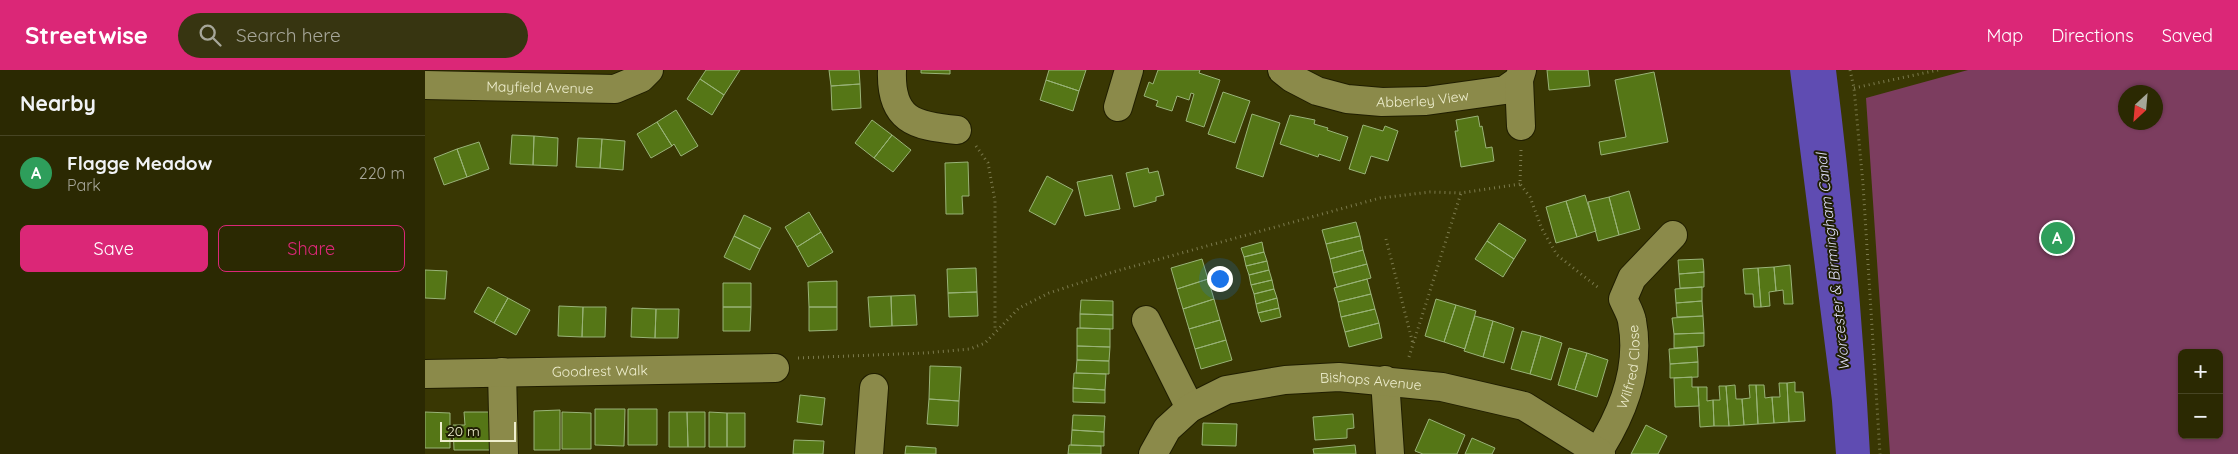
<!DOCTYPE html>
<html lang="en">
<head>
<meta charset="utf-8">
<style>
  :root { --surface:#2b2902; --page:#373511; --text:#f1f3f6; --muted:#a6a699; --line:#474524; --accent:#db2777 }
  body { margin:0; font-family:Quicksand,sans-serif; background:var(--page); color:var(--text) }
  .controls { position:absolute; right:15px; bottom:15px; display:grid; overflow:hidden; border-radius:8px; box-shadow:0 1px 4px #0004 }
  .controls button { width:45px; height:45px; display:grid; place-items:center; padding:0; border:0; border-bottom:1px solid var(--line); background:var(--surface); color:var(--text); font:25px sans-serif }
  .compass { position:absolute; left:1693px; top:15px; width:45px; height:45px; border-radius:50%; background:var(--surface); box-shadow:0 1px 4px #0004; rotate:206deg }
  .scale { position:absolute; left:15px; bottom:12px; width:76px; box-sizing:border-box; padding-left:5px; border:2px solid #eeeece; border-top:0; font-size:14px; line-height:18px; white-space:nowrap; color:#eeeece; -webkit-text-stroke:4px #1f1e04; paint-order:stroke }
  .you { position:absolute; left:794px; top:208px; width:18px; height:18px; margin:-12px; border:4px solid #fff; border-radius:50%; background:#1a73e8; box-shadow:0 0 0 8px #1a73e833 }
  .badge { display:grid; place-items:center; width:32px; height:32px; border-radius:50%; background:var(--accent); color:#fff; font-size:16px; font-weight:700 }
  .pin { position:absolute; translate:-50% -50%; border:2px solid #fff; box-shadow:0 1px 5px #0006 }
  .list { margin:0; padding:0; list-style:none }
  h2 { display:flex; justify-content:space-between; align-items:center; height:65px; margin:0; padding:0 20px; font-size:21px }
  h2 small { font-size:16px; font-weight:400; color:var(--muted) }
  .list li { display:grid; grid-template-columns:32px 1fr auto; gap:15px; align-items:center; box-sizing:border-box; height:75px; padding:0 20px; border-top:1px solid var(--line) }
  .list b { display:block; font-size:19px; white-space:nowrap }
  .list p { margin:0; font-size:16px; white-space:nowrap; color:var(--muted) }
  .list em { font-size:16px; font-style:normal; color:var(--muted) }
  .actions { display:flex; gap:10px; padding:15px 20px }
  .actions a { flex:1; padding:11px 0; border:1px solid var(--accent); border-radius:8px; text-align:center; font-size:18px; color:var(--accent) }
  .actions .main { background:var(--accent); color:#fff }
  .icon { flex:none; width:28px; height:28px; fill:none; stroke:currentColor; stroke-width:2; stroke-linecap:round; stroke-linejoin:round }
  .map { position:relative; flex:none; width:1813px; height:384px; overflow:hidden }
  header { display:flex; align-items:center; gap:30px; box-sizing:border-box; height:70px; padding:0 25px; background:var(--accent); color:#fff }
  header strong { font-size:24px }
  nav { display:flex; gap:28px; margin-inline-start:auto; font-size:18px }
  .search { width:350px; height:45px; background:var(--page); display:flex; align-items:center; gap:12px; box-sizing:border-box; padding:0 18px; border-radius:28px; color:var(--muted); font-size:19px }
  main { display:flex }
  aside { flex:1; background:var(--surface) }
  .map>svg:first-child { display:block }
  .green { fill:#7c3d5f; fill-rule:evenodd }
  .water { fill:#5f4cb2 }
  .building { fill:#557616; stroke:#99b378 }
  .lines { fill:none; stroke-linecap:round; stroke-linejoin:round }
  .minor-casing { stroke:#201e00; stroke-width:30 }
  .path { stroke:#7b7a4d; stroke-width:3; stroke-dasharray:1 4; stroke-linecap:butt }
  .minor { stroke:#8b8a4a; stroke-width:28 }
  .labels { text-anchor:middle; stroke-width:4; stroke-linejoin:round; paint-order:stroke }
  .street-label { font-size:14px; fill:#eeeece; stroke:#1f1e04 }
  .water-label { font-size:15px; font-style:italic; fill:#deddf8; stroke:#1f1e04 }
</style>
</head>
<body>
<header>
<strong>Streetwise</strong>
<div class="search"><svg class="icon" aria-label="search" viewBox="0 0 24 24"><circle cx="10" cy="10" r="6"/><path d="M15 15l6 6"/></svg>Search here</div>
<nav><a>Map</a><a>Directions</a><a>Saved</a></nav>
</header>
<main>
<aside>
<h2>Nearby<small></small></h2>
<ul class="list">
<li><span class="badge" style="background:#2e9e5b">A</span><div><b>Flagge Meadow</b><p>Park</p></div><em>220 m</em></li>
</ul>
<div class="actions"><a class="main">Save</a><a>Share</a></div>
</aside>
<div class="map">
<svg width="1813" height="384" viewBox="0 0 1813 384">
  <rect width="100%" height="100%" fill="#393703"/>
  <path class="green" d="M1543,0H1813V384H1465L1441,28ZM1700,22H1730V52H1700ZM1757,283H1794V365H1757Z"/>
  <path class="water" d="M1365,0H1411C1427,128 1438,255 1445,384H1411L1407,331Z"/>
  <path class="building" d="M281,0H315L299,25L275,9Z
    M404,0H434L435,14L406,16Z
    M496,0H525V4L496,3Z
    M624,0H661L654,21L621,10Z
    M733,0H775L774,3L795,10L779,57L761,51L769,24L766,23L764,30L752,26L747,41L731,36L733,31L719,26L724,12L728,14Z
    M1122,0H1163L1165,16L1124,20Z
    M1229,2L1243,72L1176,85L1174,72L1201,67L1190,10Z
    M275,9L299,25L287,45L262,29Z
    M621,10L654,21L648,41L615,30Z
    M435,14L436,38L407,40L406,16Z
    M798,22L825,31L810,73L783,64Z
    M251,40L273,76L256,86L249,74L247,76L232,52Z
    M827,44L855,53L838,107L811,98Z
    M865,45L890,50L889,54L903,58L902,60L923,67L915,91L894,84L893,87L855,74Z
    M1053,46L1055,57L1057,56L1061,78L1067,77L1069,91L1036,97L1030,61H1033L1031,50Z
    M447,50L467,65L449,88L430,73Z
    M232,52L247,76L226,88L212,64Z
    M938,55L958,61L960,56L973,61L963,91L946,86L940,104L924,99Z
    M87,65L109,66L108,95L85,94Z
    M467,65L486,80L468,102L449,88Z
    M109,66L133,68L132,96L108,95Z
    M153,68L177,69L175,98L151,97Z
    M177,69L200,71L198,100L175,98Z
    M54,72L64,99L42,107L32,79Z
    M32,79L42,107L19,115L9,88Z
    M543,92L544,126H537L538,144H521L520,93Z
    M723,98L724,103L733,101L739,125L731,127V131L709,137L701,103Z
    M687,105L695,139L660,146L652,112Z
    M622,106L648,120L630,155L604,141Z
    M1204,121L1215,159L1194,165L1184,127Z
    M1160,125L1171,161L1152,167L1141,131Z
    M1184,127L1194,165L1173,171L1163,132Z
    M1141,131L1152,167L1131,173L1121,137Z
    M384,142L396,162L372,177L360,157Z
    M319,145L346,158L335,179L309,166Z
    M931,152L935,166L901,174L897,160Z
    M1074,153L1101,170L1089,189L1062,171Z
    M396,162L408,182L383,197L372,177Z
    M309,166L335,179L325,200L299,187Z
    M935,166L938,180L905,189L901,174Z
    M1062,171L1089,189L1078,207L1050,189Z
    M837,172L839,182L819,187L816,178Z
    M938,180L942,194L908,203L905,189Z
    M839,182L842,191L821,196L819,187Z
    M777,189L783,209L752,219L746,198Z
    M1278,189L1279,202L1254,204L1253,190Z
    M842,191L844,200L824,205L821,196Z
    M942,194L946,208L912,217L908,203Z
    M1365,195L1368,234H1359L1358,220L1351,221L1349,197Z
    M1349,197L1351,221L1344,222L1345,236L1336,237L1333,198Z
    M551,198L552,222L523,223L522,199Z
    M1333,198L1336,237H1329L1328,224H1320L1318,199Z
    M0,200L22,201L20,229L0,228Z
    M844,200L847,210L826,215L824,205Z
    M1279,202V217L1255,218L1254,204Z
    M783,209L789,229L758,239L752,219Z
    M942,209L946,224L913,232L909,218Z
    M847,210L849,219L829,224L826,215Z
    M412,211V237H384L383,212Z
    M298,213H326V237H298Z
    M63,217L83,228L69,253L49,242Z
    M1277,217V231L1251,233L1250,219Z
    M849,219L852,228L831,234L829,224Z
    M552,222L553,246L524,247L523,223Z
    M946,224L950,239L916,247L913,232Z
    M490,225L492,255L467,256L466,226Z
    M466,226L467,256L445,257L443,227Z
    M83,228L105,240L91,265L69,253Z
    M852,228L854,238L833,243L831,234Z
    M789,229L795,250L764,259L758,239Z
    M1011,229L1031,235L1019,272L1000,266Z
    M656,230L688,231V245L655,244Z
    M1277,231L1278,246L1252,247L1251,233Z
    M1031,235L1051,241L1040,279L1019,272Z
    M134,236L158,237L157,267L133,266Z
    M158,237H181L180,267H157Z
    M298,237H326L325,261H298Z
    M384,237H412V260L384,261Z
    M207,238L231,239L230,268L206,267Z
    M854,238L856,247L836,252L833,243Z
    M231,239H254L253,268H230Z
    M950,239L954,253L920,262L916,247Z
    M655,244L688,245V259L655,258Z
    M1050,246L1068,251L1058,287L1039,281Z
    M1278,246L1279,263L1249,264L1247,248Z
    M795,250L801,270L770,279L764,259Z
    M1068,251L1089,258L1079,293L1058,287Z
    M954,253L957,268L924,277L920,262Z
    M652,258L685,259V277L652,276Z
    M1097,261L1116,266L1105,304L1086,299Z
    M1279,263V276L1249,278V264Z
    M1116,266L1137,273L1126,310L1105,304Z
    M801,270L807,290L776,299L770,279Z
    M652,276L685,277L684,291L652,290Z
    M1272,277L1273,292L1245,294L1244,279Z
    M1144,278L1162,283L1150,320L1133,315Z
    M1162,283L1183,290L1172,327L1150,320Z
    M652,290L684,291V304L651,303Z
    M1273,292V307L1245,308V294Z
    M505,296L536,297L534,331L504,329Z
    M649,303L681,304L680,320L648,318Z
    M1267,307V317H1273L1274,336L1250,337L1249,308Z
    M1370,312V322H1378L1380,351L1364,352L1362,313Z
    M1354,313H1362L1364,352L1349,353L1347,327H1355Z
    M1310,315L1311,329H1317L1319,355L1304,356L1301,316Z
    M1324,315H1331L1333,354L1319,355L1317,329L1325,328Z
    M1331,315H1339L1340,328L1347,327L1349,353L1333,354Z
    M1294,316H1301L1304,356H1289L1288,330H1295Z
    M1273,317H1282V331L1288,330L1289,356L1275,357Z
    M648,318L680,320V333L648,332Z
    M375,325L400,328L397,355L372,352Z
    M504,329L534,331L533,356L502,354Z
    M170,339H200L199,376L170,375Z
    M203,339H232V375H203Z
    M135,340V380H109V341Z
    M0,342L25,343V378H0Z
    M39,342H65L66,380H29L28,355H40Z
    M137,342L166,343V379H137Z
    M244,342H262L263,377H244Z
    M262,342H280V377H263Z
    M284,342L302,343V377H284Z
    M302,343H320V377H302Z
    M928,344L929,358L922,359V368L890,370L888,347Z
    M648,345L680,346L679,362L647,360Z
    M1004,349L1040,365L1032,384H998L990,381Z
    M778,353L812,354L811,376L777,375Z
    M1221,355L1242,366L1233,384H1206Z
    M647,360L679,362V376L646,375Z
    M1047,368L1070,378L1067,384H1040Z
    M369,370L399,371L398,384H368Z
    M644,375L676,376V384H643Z
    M930,375L931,384H889L888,379Z
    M481,376L511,378V384H480Z"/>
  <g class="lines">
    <defs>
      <g id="minor">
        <path d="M467,0C465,50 489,56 532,60"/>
        <path id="s1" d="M857,0L867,8L892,21L922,29L957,32L1001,31L1080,20L1094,10"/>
        <path id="s2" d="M0,15L190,19L216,8L224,0"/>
        <path d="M693,37L704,0"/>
        <path d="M1096,56L1094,10L1097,0"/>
        <path d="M721,250L765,338"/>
        <path d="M77,302L79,384"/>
        <path id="s3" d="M0,304L350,298"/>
        <path d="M960,310L965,384"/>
        <path id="s4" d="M1173,382C1198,343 1216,298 1207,251C1206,244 1201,236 1198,229L1207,208L1248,165"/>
        <path d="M444,384L449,318"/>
        <path id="s5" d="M728,384L742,359L765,338L801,320L860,310L914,307L1017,317L1099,336L1176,384"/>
      </g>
    </defs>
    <use href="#minor" class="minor-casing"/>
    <path class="path" d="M1425,0L1429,18L1438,114L1455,384
      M1429,18L1513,0
      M551,76L563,93L570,131V260
      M1096,80L1095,114L1105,127L1117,159L1132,185L1175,219
      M961,169L988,274
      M984,287L1036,123
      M373,288L500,283L545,279L560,273L594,238L624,223L688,202L955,128L1005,122L1036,123L1095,114"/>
    <use href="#minor" class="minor"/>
  </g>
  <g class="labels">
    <g class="street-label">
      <text dy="5" stroke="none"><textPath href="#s2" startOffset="115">Mayfield Avenue</textPath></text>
      <text dy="5" stroke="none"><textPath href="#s1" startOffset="148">Abberley View</textPath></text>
      <text dy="5" stroke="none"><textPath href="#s4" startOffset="92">Wilfred Close</textPath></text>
      <text dy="5" stroke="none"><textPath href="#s3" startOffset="175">Goodrest Walk</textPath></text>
      <text dy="5" stroke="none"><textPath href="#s5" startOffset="246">Bishops Avenue</textPath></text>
    </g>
    <g class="water-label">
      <text transform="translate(1408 192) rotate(-96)" y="5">Worcester &amp; Birmingham Canal</text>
    </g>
  </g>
</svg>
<div class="controls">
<button>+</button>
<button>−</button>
</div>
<svg class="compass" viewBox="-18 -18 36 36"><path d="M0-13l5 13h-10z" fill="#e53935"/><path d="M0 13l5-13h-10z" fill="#a6a699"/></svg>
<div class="scale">20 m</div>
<div class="you"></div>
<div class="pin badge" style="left:1632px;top:168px;background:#2e9e5b">A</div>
</div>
</main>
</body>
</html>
